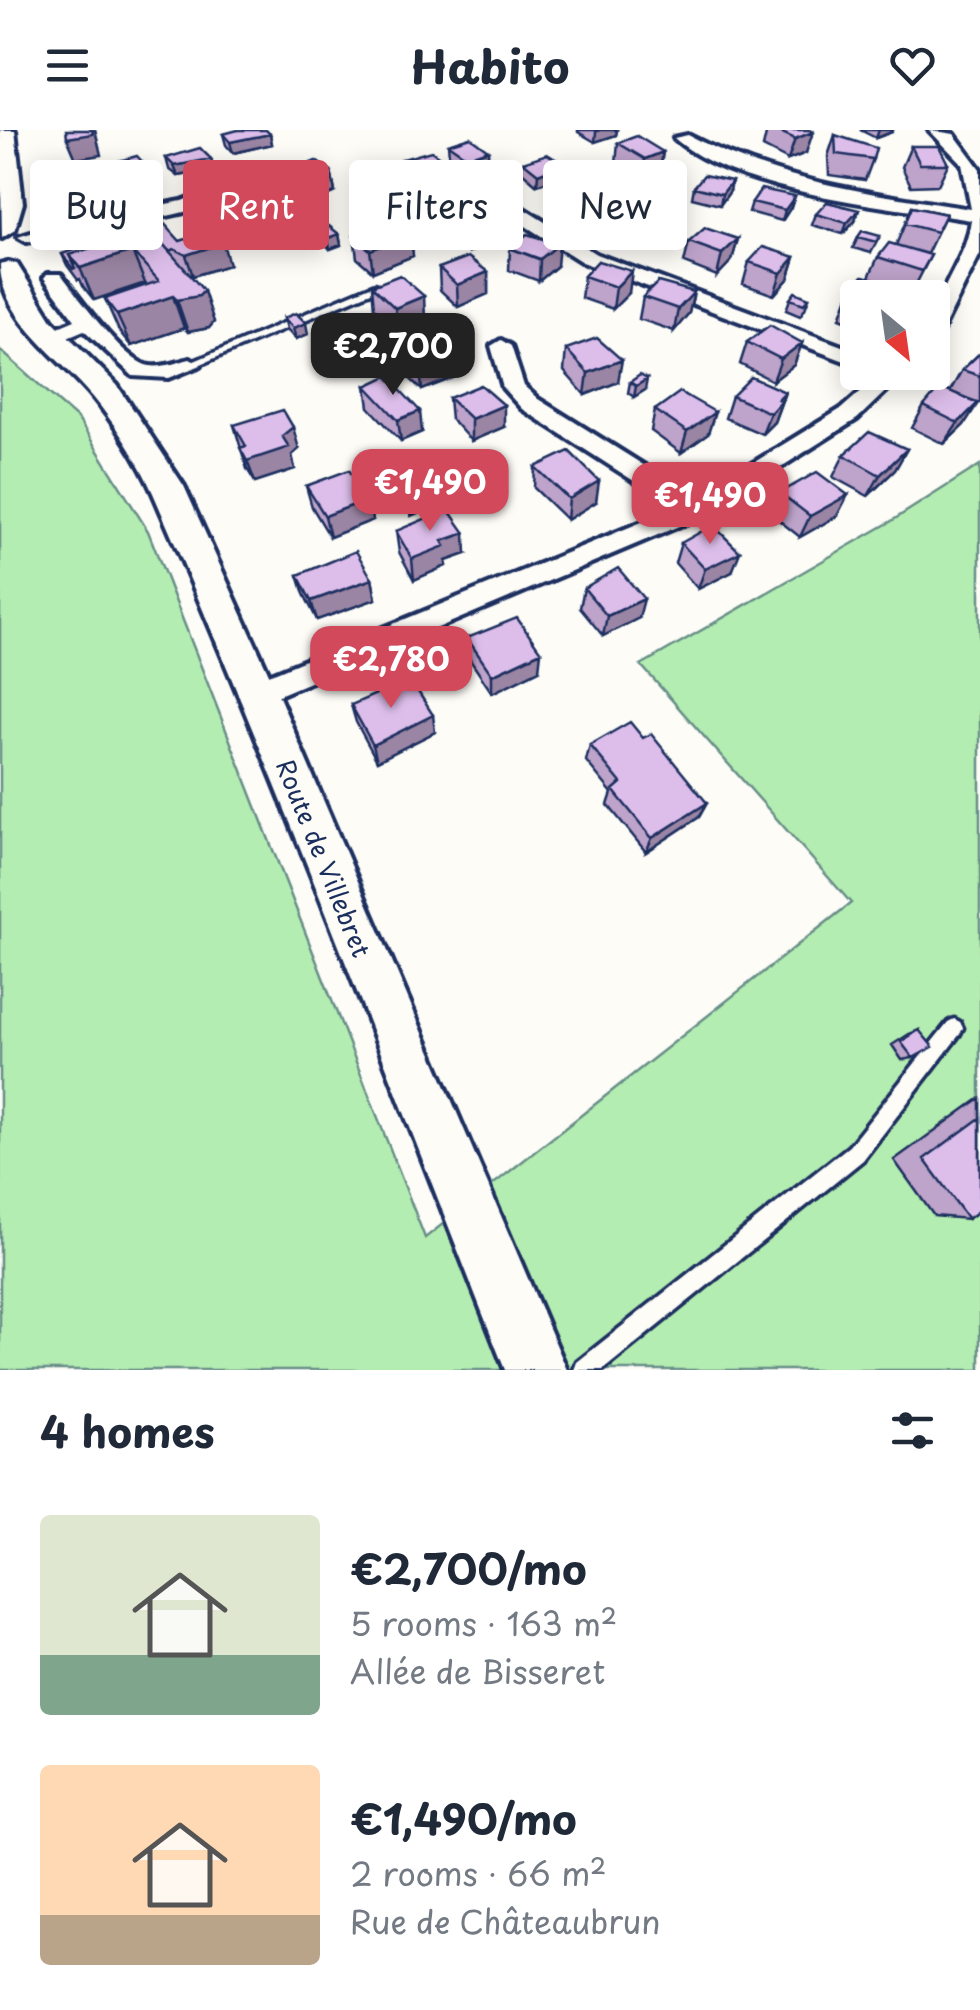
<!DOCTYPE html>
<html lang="en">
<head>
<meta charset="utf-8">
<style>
  body { margin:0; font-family:"Playpen Sans",sans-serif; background:#f6f6f7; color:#1f2937; height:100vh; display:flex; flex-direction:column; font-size:38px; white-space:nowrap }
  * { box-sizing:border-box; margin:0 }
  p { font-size:32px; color:#747a83 }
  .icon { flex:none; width:55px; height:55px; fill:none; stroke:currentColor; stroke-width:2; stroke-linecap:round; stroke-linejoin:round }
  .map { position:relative; height:1240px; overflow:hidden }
  .panel { display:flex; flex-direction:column; background:#fff; flex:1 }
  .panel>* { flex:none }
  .banner { position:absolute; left:30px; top:30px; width:920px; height:90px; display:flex; gap:20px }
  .needle { width:65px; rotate:151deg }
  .tools { position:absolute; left:840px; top:150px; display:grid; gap:20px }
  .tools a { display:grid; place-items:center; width:110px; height:110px; border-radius:10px; background:#fff; box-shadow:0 5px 25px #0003; font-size:50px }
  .price { position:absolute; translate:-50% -85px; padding:0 22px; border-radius:20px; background:#d1495b; color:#fff; font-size:32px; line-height:65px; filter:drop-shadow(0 2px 5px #0008) }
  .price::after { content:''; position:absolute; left:50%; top:60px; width:30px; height:22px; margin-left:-15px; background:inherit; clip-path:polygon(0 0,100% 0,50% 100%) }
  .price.selected { background:#222; color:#fff }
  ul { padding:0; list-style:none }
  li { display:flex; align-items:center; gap:30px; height:250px; padding:0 40px }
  li span { display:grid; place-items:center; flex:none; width:280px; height:200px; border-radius:10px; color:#555 }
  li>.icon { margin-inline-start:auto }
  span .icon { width:120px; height:120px; fill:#fffc; stroke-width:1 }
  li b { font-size:42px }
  h2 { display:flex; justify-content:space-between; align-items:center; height:120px; padding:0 40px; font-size:42px }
  .chip { padding:0 35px; border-radius:10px; background:#fff; box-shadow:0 5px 25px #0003; font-size:35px; line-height:90px }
  .chip.selected { background:#d1495b; color:#fff }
  header { display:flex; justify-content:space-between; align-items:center; height:130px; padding:0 40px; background:#fff; font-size:45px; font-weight:700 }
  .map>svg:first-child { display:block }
  .green { fill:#b4edb1; stroke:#688e88; stroke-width:2.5 }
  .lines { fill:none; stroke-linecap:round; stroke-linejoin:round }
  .lane-casing { stroke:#1b2f5e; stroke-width:7 }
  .street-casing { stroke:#1b2f5e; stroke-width:8 }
  .secondary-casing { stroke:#1b2f5e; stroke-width:8 }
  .lane { fill:#fdfcf7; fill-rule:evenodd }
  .street { fill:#fdfcf7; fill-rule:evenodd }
  .secondary { fill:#fdfcf7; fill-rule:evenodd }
  .wall { fill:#bea3ca; stroke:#1b2f5e; stroke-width:2.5 }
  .shaded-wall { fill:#9b85a4; stroke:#1b2f5e; stroke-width:2.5 }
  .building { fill:#ddbeeb; stroke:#1b2f5e; stroke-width:2.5 }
  .labels { text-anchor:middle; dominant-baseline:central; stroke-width:8; stroke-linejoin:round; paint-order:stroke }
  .street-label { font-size:25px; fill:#1b2f5e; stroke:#fdfcf7 }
</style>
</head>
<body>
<header><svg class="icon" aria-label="menu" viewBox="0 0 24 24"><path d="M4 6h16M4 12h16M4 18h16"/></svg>Habito<svg class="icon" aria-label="heart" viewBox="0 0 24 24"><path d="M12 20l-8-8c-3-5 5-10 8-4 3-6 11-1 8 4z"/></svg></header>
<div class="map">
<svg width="980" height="1240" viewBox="0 0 980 1240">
  <rect width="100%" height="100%" fill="#fdfcf7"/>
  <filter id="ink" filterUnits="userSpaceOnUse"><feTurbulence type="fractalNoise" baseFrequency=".01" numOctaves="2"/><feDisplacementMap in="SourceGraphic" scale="20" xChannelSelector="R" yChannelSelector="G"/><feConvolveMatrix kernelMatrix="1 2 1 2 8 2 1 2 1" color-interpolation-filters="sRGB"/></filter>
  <g filter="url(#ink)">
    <path class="green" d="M0,220L78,289L148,401L425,1108L851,773L641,535L890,392L980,335V1240H0Z"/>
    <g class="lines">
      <defs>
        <path id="lane" d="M375,154L378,155V159L194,237L185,235Z
          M954,889L960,892L963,898L960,904L863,1030L603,1240H574L577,1232L849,1016L948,892Z"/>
        <path id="street" d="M929,0L954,4L980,39V124L942,201L932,207C932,161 966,134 971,90C891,77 735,63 674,8L688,5C777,52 872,64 971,79L962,34Z
          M270,36L284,39C233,86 96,96 27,112L18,107L59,94L182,71Z
          M477,57H489L596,124L858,222V236L582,132L477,65Z
          M47,144H61C77,165 125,233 150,236C163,238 178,232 190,229L201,235L169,248L133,246L84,200L58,211H44V203L75,190L44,148Z
          M501,210L511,216L524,256L538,269L696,368L841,279L883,242H906L857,289L705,385L267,570H247L243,562L247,554L676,378L522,279L503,258L491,216Z"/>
        <path id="secondary" d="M0,0H15L23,73L15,100L2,108Z
          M8,132L17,134L52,190L117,255L184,356L277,562L567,1240H505C389,947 279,652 153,363C139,331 115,294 93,267C62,229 0,188 0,134Z"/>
      </defs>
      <use href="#lane" class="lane-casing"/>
      <use href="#street" class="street-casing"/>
      <use href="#secondary" class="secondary-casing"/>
      <use href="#lane" class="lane"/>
      <use href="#street" class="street"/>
      <use href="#secondary" class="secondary"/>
    </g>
    <path class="wall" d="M578,0H617L616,5L595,12L578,2Z
      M767,0H809L806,23L788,30L763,17Z
      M860,0H893L892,2L876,8Z
      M223,4H270L272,14L233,23L226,15Z
      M835,5L873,29L865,50L829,45L828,26Z
      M618,13L663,22L659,43L642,51L616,34Z
      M448,14L488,20V30L468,38L449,25Z
      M911,16L948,34L938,55L911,56L902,37Z
      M166,28L214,40L178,46L169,39Z
      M403,29L447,43L434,47L453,82L426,90L407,74L405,53L417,49L404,39Z
      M523,32L564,34L563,45L537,55L522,42Z
      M101,36L156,60L121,71L109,58Z
      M331,41L335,62L302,77L286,66L282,45Z
      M37,50L96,70L58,82L47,72Z
      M555,56L597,64L595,75L567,82L554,67Z
      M694,57L730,61L720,75L692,68Z
      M268,63L273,84L236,97L225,86L219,65Z
      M795,66L791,77L782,91L749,82L752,72Z
      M608,74H654L651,95L631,108L606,95Z
      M912,77L946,84L927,124L931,125L912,162L894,157L858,168V195L840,188L848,166L869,147L878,127L896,115Z
      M816,84L855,91L843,104L812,95Z
      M140,85L180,111L229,135L193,146L190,145L214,192L209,198L188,202L184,198L131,216L119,201L105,169L146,155L145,153L94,170L83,156L80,149L78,150L67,135L62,124L100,115L97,108L143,93Z
      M450,96L496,102V114L469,122L451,107Z
      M319,99L339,104L341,115L330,119L321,110Z
      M411,105L413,126L373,142L357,128L354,106Z
      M880,106L871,123L853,118L858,107Z
      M738,109L732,130L717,146L684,133L689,112Z
      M510,118L557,136L539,151L509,140Z
      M795,127L788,149L774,165L743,154L749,132Z
      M598,131L629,163L613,179L581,168L584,146Z
      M439,138L488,142V164L458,177L440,160Z
      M372,156L425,188L398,200L374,178Z
      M694,162L689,183L674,201L639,189L643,167Z
      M809,168L805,179L800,186L786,180L790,169Z
      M284,188L308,204L296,209L287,199Z
      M747,212L802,213L794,235L773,251L740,234Z
      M400,219L452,226L453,248L422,260L402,241Z
      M566,219L618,252L585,265L564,241Z
      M980,223V273L965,268L964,295L944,314L912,298L924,276L950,261L962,240Z
      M630,252L645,260L634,267L628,263Z
      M366,256L422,302L401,311L369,277Z
      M785,262L774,292L762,304L725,288L732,266Z
      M449,268L504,297L471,311L451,289Z
      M655,280L708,304L681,323L651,301Z
      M234,295L299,319L292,325L295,339L255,352L247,339Z
      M907,319L895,340L868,366L833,347L844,325Z
      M535,337L596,372L567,390L534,358Z
      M306,356L369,369L373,390L330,407L312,377Z
      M780,363L837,386L800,407L771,384Z
      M396,401L466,424L446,431V436L414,450L399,422Z
      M681,413L732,442L698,459L675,433Z
      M298,445L372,449L376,469L317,490L304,464Z
      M584,458L639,488L603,506L580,478Z
      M467,508L539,540L492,563L468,527Z
      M351,575L435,602L377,631L356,592Z
      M643,608L707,673L699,687L646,722L608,675L612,663L586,631L590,615Z
      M919,900L913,928L902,930L892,915L909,904Z
      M980,968V1080L968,1089L934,1086L894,1030Z"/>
    <path class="shaded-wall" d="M92,0H95L101,25L76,29L67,8Z
      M600,0H617L616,5L595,12L596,2Z
      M879,0H893L892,2L876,8Z
      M813,2L806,23L788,30L795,9Z
      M270,4L272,14L233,23L230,12Z
      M488,20V30L468,38L467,27Z
      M663,22L659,43L642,51L645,29Z
      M211,29L214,40L178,46L174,36Z
      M447,32V43L421,52L420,41Z
      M564,34L563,45L537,55L538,44Z
      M149,39L156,60L121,71L113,49Z
      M331,41L335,62L302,77L298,56Z
      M87,48L96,70L58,82L48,61Z
      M732,51L730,61L720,75L722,64Z
      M452,60L453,82L426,90L424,68Z
      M268,63L273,84L236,97L230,75Z
      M597,64L595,75L567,82L568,71Z
      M795,66L791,77L782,91L785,80Z
      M654,74L651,95L631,108L634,87Z
      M859,80L855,91L843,104L847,93Z
      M496,102V114L469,122V111Z
      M339,104L341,115L330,119L328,108Z
      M411,105L413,126L373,142L370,120Z
      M738,109L732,130L717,146L722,124Z
      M223,113L229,135L193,146L186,125Z
      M559,114L557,136L539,151L540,129Z
      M132,121L145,153L94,170L80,138Z
      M795,127L788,149L774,165L781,143Z
      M632,141L629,163L613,179L616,157Z
      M488,142V164L458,177L457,155Z
      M204,161L214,192L209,198L188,202L177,170Z
      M694,162L689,183L674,201L678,179Z
      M173,166L184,198L131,216L117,185Z
      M424,166L425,188L398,200L395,178Z
      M306,193L308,204L296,209L293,198Z
      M802,213L794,235L773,251L781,229Z
      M452,226L453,248L422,260L420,238Z
      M622,230L618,252L585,265L588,243Z
      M647,249L645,260L634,267L636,256Z
      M785,262L774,292L762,304L770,283L778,269Z
      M978,273L964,295L944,314L958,293Z
      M504,275V297L471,311V289Z
      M420,281L422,302L401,311L398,290Z
      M715,282L708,304L681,323L687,302Z
      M293,297L299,319L292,325L295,339L255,352L247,331Z
      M907,319L895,340L868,366L880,345Z
      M599,351L596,372L567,390L569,369Z
      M848,365L837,386L800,407L810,386Z
      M430,367L431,378L411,386L410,375Z
      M369,369L373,390L330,407L325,386Z
      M465,403L466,424L446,431V436L414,450L412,429L442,411Z
      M740,422L732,442L698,459L705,439Z
      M372,449L376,469L317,490L311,471Z
      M644,469L639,488L603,506L607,486Z
      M541,522L539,540L492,563V545Z
      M433,585L435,602L377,631L373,615Z
      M707,673L699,687L646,722L652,708Z"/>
    <path class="building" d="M66,0H92L93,4L67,8Z
      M238,0H266L270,4L230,12L223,4Z
      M776,0H809L813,2L795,9Z
      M835,5L876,18L873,29L836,24Z
      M637,6L663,22L645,29L618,13Z
      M470,7L488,20L467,27L448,14Z
      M911,16H939L948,34H920Z
      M200,18L211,29L174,36L166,28Z
      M431,21L447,32L420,41L403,29Z
      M547,24L564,34L538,44L523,32Z
      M137,26L149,39L113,49L101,36Z
      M316,31L331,41L298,56L282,45Z
      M74,38L87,48L48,61L37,50Z
      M431,44L452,60L424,68L405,53Z
      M704,45L732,51L722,64L694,57Z
      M581,50L597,64L568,71L555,56Z
      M255,52L268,63L230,75L219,65L231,59Z
      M761,59L795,66L785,80L752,72Z
      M626,62L654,74L634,87L608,74Z
      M827,72L859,80L847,93L816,84Z
      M912,77L946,84L937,102L905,94Z
      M153,81L180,111L202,104L207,109L216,106L223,113L186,125L174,119L169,121L150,99L146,100L141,94L146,92L140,85Z
      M476,88L496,102L469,111L450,96Z
      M395,92L411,105L370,120L354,106Z
      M142,94L144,101L102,114L97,108Z
      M329,96L339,104L328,108L319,99Z
      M705,98L738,109L722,124L689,112Z
      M150,99L204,161L199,166L177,170L173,166L117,185L105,169L159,151L132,121L80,138L69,125Z
      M862,101L880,106L876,112L858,107Z
      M527,104L559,114L540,129L510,118Z
      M889,113L931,125L922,141L878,127Z
      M87,115L88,119L69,125L75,138L73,139L62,124Z
      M763,117L795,127L781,143L749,132Z
      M468,127L488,142L457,155L439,138Z
      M598,131L632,141L616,157L584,146Z
      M400,145L424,166L395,178L372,156Z
      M863,146L895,155L885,168H858V170L848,166Z
      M658,152L694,162L678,179L643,167Z
      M795,162L809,168L804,174L790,169Z
      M296,183L306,193L293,198L284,188Z
      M770,195L802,213L781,229L747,212Z
      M430,206L452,226L420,238L400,219Z
      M597,208L622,230L588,243L566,219Z
      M980,223V246L962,240Z
      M640,245L647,249L636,256L630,252Z
      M387,246L420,281L398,290L366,256Z
      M751,247L785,262L778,269L782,270L770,283L732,266Z
      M481,255L504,275L471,289L449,268Z
      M940,257L978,273L958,293L924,276Z
      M680,262L715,282L687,302L655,280Z
      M283,280L293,297L282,306L289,317L247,331L240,318L246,316L234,295Z
      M869,302L907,319L880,345L844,325Z
      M569,321L599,351L569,369L535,337Z
      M349,340L369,369L325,386L306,356Z
      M817,342L848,365L810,386L780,363Z
      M424,358L430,367L410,375L405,365Z
      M448,379L465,403L442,411L445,416L412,429L396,401Z
      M713,395L740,422L705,439L681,413Z
      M356,421L372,449L311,471L298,445Z
      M618,438L644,469L607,486L584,458Z
      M517,488L541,522L492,545L467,508Z
      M410,549L433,585L373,615L351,575Z
      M630,592L643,608L651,604L707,673L652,708L613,660L621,653L590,615Z
      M919,900L933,917L913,928L901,912Z
      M980,988V1080L968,1089L924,1029Z"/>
  </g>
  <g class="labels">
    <g class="street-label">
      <text transform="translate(324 728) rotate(68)">Route de Villebret</text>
    </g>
  </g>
</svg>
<div class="tools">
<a><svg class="needle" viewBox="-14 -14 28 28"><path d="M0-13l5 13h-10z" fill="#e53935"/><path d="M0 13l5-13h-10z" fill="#747a83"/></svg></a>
</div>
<b class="price selected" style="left:393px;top:268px">€2,700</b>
<b class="price" style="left:430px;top:404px">€1,490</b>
<b class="price" style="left:710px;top:417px">€1,490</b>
<b class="price" style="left:391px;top:581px">€2,780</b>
<div class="banner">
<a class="chip">Buy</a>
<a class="chip selected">Rent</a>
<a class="chip">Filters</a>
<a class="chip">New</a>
</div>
</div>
<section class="panel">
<h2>4 homes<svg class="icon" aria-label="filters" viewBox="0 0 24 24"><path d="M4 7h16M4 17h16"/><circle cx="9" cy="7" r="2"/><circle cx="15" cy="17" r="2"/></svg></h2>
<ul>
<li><span style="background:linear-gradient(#dfe7d0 70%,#7fa58c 0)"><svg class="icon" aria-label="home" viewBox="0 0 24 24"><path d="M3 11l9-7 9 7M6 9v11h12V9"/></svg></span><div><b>€2,700/mo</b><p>5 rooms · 163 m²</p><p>Allée de Bisseret</p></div></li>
<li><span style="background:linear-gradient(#ffd9b3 75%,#b9a48a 0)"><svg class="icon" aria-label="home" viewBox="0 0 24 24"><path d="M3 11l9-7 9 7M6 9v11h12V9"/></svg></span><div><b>€1,490/mo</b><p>2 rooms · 66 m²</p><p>Rue de Châteaubrun</p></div></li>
</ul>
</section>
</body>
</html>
